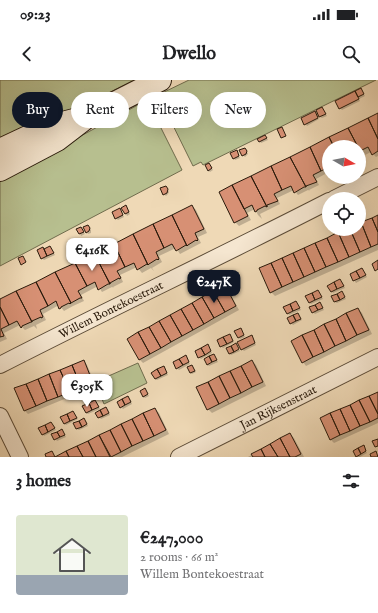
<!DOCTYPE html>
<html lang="en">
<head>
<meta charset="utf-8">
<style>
  body { margin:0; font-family:"IM FELL English",serif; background:#f2f2f2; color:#202124; height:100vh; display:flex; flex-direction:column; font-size:15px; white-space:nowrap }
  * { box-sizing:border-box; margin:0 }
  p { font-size:13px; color:#757577 }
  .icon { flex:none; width:22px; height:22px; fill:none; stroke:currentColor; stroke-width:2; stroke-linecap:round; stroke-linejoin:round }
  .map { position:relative; height:377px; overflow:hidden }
  .details { display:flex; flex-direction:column; background:#fff; flex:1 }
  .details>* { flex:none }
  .banner { position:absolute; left:12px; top:12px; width:354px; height:36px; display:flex; gap:8px }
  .needle { width:26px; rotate:99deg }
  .controls { position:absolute; left:322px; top:60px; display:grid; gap:8px }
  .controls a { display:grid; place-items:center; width:44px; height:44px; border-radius:50%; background:#fff; box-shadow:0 4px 16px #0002; font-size:20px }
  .price { position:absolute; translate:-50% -34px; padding:0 9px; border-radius:8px; background:#fff; color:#222; font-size:13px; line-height:26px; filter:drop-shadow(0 1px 2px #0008) }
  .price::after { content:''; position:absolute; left:50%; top:24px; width:12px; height:9px; margin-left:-6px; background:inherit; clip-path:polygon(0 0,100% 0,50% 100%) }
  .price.active { background:#111827; color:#fff }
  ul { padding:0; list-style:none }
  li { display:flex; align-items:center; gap:12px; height:100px; padding:0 16px }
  li span { display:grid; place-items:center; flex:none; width:112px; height:80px; border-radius:4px; color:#555 }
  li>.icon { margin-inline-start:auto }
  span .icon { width:48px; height:48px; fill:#fffc; stroke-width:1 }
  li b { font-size:17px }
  h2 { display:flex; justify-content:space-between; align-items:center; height:48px; padding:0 16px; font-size:17px }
  .tag { padding:0 14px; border-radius:18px; background:#fff; box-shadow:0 4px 16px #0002; font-size:14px; line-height:36px }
  .tag.active { background:#111827; color:#fff }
  .status { display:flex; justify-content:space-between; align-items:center; height:28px; padding:0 20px; background:#fff; direction:ltr }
  .status svg { height:11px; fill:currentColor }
  header { display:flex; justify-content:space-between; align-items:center; height:52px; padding:0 16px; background:#fff; font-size:18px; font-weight:800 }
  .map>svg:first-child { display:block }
  .green { fill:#b7bf8f; stroke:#706c4d }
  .shadow { fill:#0003 }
  .building { fill:#d79074; stroke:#291a0b }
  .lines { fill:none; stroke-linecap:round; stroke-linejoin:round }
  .street-casing { stroke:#5a4a36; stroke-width:18 }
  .secondary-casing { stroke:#291a0b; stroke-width:24 }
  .street { stroke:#f5e6d0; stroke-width:16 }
  .secondary { stroke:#f5e6d0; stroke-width:22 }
  .labels { text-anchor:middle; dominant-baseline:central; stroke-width:4; stroke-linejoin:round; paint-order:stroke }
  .street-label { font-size:12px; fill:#291a0b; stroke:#f5e6d0 }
</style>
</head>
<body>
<div class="status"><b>09:23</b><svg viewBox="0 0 49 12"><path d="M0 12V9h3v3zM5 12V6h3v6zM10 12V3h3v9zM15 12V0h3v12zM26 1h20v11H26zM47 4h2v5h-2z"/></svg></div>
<header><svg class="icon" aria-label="back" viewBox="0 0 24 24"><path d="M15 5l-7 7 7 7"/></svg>Dwello<svg class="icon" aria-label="search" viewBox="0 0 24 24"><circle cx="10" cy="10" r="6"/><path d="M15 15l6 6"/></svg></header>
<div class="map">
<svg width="378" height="377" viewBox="0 0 378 377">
  <rect width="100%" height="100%" fill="#efd9b6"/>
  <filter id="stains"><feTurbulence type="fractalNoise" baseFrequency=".005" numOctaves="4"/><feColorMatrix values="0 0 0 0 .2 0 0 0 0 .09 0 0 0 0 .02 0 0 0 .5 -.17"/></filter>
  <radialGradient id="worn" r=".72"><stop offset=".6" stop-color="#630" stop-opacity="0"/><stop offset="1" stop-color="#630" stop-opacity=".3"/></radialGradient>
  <path class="green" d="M0,0H134L55,40L0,61Z
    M189,0H376L203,85L201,82L193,86L158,15Z
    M147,20L182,90L0,186V100Z
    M138,283L147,303L104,324L95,302Z"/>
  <path class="shadow" d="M362,11L365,16L359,19L360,21L342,30L340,28Z
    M322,28L327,36L322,38L320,37H318L319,39L307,46L302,38Z
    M378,34V76L376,77L371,72L359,78V67H329V92L316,99L319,105L309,110L310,111L308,110L298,115L294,110L277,118L280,124L260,134L262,139L258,135L255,129L247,133L251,140L239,146L235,142L220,112Z
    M265,56L268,60L261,63L260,61Z
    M246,70L248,74L245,77L243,75Z
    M236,71L240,78L235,80L234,78Z
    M209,84L213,90L210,92L208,90Z
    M166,107L169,112L168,114L166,116L164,114Z
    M192,126L196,130L207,153L198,157L201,163L180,174L176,168L159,176L162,182L152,188L154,191L151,188L142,193L137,187L120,195L123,202L113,207L114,208L112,207L102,212L98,206L81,215L84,221L73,226L64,231L59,225L43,234L46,240L36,245L37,249L34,246L25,250L20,245L4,253L7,259L0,262V221Z
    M123,128H127L130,134L127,136Z
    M120,129L124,137L118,140L116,138Z
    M378,136V170L275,216L271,212L348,149H359V144Z
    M88,146L91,150V153L88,154L87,152Z
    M81,148L85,154L81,156L78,150Z
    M50,167L55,175L44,180L42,178L43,168L44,170Z
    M362,189L367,197L356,203L351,195Z
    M342,202L345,208L333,213L329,206Z
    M224,206L228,210L239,230L143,283L139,279Z
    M318,211L323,219L311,224L310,223Z
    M342,212L346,219L337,223L335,222Z
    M296,222L301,230L289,235L288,233Z
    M320,223L324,230L315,234L313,232Z
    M358,229L362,233L372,254L306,286L303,282Z
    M298,234L302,240L293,245L291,243Z
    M242,251L245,257L240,259L236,252Z
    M230,255L234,262L223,268L221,266Z
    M252,256L256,265L244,271L242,269Z
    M236,264L240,271L231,275L229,273Z
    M209,267L212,273L201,279L199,277Z
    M214,275L218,282L209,286L207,284Z
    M186,276L190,284L179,290L177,288Z
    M84,281L87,285L96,306L28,334L24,330Z
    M252,281L256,285L266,306L212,333L208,329Z
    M192,286L196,292L192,294L190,293Z
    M164,287L168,295L157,300L155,299Z
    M145,309L149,316L145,318L143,316Z
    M378,313V343L334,363L330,359Z
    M130,319L132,324L123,329L121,327Z
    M97,323L100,329L88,334L86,333Z
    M155,329L159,333L169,354L122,377H57Z
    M108,330L110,335L101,339L97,333Z
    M73,332L78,339L66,345L64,343Z
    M86,341L88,346L79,350L77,349Z
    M51,343L56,350L44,356L43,354Z
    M62,350L66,357L57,361L53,355Z
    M290,354L294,358L304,377H248Z
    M363,367L367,373L360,377H358L357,376Z"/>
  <path class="building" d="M361,8L364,14L358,17L355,11Z
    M355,11L359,19L339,29L335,21Z
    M322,27L326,34L319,37L316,30Z
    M315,31L318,38L304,45L301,38Z
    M378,33V59L368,38Z
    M368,38L378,59V71L372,75L368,67L360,71L359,67H358L348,48Z
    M282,47L286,56L281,58L277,49Z
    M348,48L358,67H334L329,57Z
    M265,55L267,58L259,62L257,59Z
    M329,57L334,67H329V87L321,91L310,67Z
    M310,67L321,91L313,95L317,102L306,106V107L290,77Z
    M245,68L247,71L246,74L242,76L239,70Z
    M237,70L239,76L233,79L230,73Z
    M290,77L306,107H304L294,113L291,106L282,110L271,86Z
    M209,83L212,88L208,91L205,85Z
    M271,86L282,110L274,114L278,121L267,125V127L251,96Z
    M251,96L267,127L265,126L257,130V131L255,132L252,125L244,129L232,105Z
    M232,105L248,136L234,143L219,112Z
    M166,106L168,109L167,113L163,115L160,108Z
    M126,125L129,132L125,134L121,128Z
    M192,125L204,149L195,153L198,160L197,161L196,160L188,165L187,166L172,135Z
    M120,128L123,135L115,139L112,132Z
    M172,135L187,166L186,165L176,171L172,164L164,168L153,144Z
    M378,135V152L372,138Z
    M372,138L378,152V164L371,167L361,142Z
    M361,142L371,167L360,172L350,149H359V143Z
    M153,144L164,168L156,172L159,179L158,180L157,179L149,184L148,185L133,154Z
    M88,145L90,148L89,151L86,153L83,147Z
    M81,147L84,152L79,154L76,149Z
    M346,149H350L360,172L349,177L338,152Z
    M338,152L349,177L338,182L327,158Z
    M133,154L148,185L147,184L137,190L134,183L125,187L114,164Z
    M327,158L338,182L326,187L315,163Z
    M315,163L326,187L315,192L304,168Z
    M114,164L125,187L117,191L121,198L119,199V198L110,203V204L94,173Z
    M50,166L54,173L47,176L44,169Z
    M43,167L47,176L41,179L37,170Z
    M304,168L315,192L304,197L293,173Z
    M94,173L110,204H108L98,210L95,202L87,206L75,183Z
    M293,173L304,197L293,202L282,178Z
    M23,176L26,182L21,185L18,178Z
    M282,178L293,202L282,207L271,183Z
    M378,180V189L375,191L372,184Z
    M75,183L87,206L78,211L82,218H80L71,223L55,192Z
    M271,183L282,207L270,213L259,188Z
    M362,188L366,195L360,198L356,191Z
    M356,191L360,198L353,201L350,194Z
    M55,192L71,223L70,224L69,223L61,227V228L59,229L56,221L48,226L36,202Z
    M340,199L344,206L337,209L334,202Z
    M36,202L48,226L40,230L43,237L41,238V237L32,241V242L16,211Z
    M334,202L337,209L331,212L327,206Z
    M225,205L236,226L225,232L213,211Z
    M318,210L322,217L315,220L312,213Z
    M16,211L32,242H31L22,246V247L21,248L17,241L9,245L0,227V219Z
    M213,211L225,232L214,238L202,217Z
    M342,211L345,217L340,220L337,214Z
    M312,213L315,220L309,223L305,216Z
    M337,214L340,220L334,222L331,216Z
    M202,217L214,238L204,244L192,223Z
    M296,221L300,228L293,231L290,224Z
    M320,222L323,228L318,230L315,225Z
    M192,223L204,244L193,250L181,229Z
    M290,224L293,231L287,234L283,227Z
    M315,225L318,230L312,233L309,227Z
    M0,227L9,245L1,249L4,256L0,257Z
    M358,228L369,250L357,255L346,233Z
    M181,229L193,250L182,256L170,235Z
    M298,233L301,239L296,241L293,235Z
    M346,233L357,255L346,261L336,239Z
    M170,235L182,256L171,262L159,241Z
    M293,235L296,241L290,244L287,238Z
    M336,239L346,261L335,266L324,244Z
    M159,241L171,262L161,268L149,247Z
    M324,244L335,266L324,272L314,250Z
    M149,247L161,268L150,274L138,252Z
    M241,248L244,255L238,258L234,251Z
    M314,250L324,272L313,277L302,255Z
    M138,252L150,274L139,280L127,259Z
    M230,254L233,261L227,264L223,257Z
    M252,255L255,263L241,270L237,262Z
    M302,255L313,277L302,283L291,261Z
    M223,257L227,264L220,267L217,260Z
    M236,263L239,269L234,272L231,266Z
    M208,264L211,271L205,275L201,268Z
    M231,266L234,272L229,274L226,268Z
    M201,268L205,275L198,278L195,271Z
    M214,274L217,280L212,282L209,276Z
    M186,275L189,282L183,285L179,279Z
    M209,276L212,282L207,285L204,279Z
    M179,279L183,285L176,289L173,282Z
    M84,280L93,303L81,307L72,285Z
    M252,280L263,302L252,307L241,286Z
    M72,285L81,307L70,312L60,290Z
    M192,285L195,291L190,293L187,287Z
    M164,286L167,293L161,296L157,289Z
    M241,286L252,307L241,313L230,291Z
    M157,289L161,296L155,299L151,293Z
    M60,290L70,312L58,317L49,294Z
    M230,291L241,313L230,318L219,296Z
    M49,294L58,317L47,321L38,299Z
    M219,296L230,318L219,324L208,302Z
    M38,299L47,321L36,326L26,304Z
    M208,302L219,324L207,330L196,307Z
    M26,304L36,326L24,331L14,308Z
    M145,308L148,314L143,317L140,311Z
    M378,312V334L369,316Z
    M128,316L131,322L125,325L122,319Z
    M369,316L378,334V338L370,342L359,320Z
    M122,319L125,325L120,328L117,322Z
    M95,320L99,327L92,330L89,323Z
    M359,320L370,342L360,346L350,325Z
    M89,323L92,330L86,333L82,326Z
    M350,325L360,346L350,351L340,329Z
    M106,327L109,333L103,336L100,330Z
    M155,328L166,350L154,356L143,333Z
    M340,329L350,351L340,355L330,333Z
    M100,330L103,336L98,338L95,333Z
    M73,331L77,338L70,341L67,334Z
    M143,333L154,356L143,361L132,339Z
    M330,333L340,355L330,360L320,338Z
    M67,334L70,341L64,344L60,337Z
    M84,338L87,344L82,347L79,341Z
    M132,339L143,361L132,366L121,344Z
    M79,341L82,347L76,349L73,343Z
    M51,342L55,348L48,352L45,345Z
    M121,344L132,366L121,372L110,350Z
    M45,345L48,352L42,355L38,348Z
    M62,349L65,355L60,357L57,352Z
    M110,350L121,372L111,377L99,355Z
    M57,352L60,357L54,360L51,354Z
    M290,353L301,374L295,377H290L280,358Z
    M99,355L110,377H96L88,361Z
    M280,358L290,377H278L270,364Z
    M378,359V366L375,367L372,361Z
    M88,361L96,377H83L77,366Z
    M270,364L278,377H265L261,369Z
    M364,365L366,371L361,374L358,368Z
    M77,366L83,377H69L66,371Z
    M358,368L361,374L356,377L353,371Z
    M261,369L265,377H253L251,374Z
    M52,371L55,377H46L45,374Z
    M66,371L69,377H55Z
    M376,371L378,377H371L370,374Z"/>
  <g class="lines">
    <defs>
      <g id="street">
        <path d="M334,119L378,97"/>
        <path id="s1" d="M0,285C109,229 220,177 329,121"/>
        <path d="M0,336L20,377"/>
        <path id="s2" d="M179,377L378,277"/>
      </g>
      <path id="secondary" d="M0,70L51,46L74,40
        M0,90L57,60L87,37L160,0"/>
    </defs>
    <use href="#street" class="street-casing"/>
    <use href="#secondary" class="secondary-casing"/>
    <use href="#street" class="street"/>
    <use href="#secondary" class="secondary"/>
  </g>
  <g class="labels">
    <g class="street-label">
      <text stroke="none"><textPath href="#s1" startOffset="124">Willem Bontekoestraat</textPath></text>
      <text stroke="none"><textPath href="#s2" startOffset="111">Jan Rijksenstraat</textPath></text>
    </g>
  </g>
  <rect width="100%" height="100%" filter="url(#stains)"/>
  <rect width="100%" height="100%" fill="url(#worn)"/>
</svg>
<div class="controls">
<a><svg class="needle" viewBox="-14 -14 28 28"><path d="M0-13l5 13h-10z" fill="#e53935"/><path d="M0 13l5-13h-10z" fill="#757577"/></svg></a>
<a><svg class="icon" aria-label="locate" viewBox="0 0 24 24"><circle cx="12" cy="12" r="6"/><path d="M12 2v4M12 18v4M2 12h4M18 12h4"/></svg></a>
</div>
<b class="price" style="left:92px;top:192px">€416K</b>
<b class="price active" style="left:214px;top:224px">€247K</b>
<b class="price" style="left:87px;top:328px">€305K</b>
<div class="banner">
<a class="tag active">Buy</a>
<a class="tag">Rent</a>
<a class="tag">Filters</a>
<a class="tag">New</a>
</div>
</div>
<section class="details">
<h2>3 homes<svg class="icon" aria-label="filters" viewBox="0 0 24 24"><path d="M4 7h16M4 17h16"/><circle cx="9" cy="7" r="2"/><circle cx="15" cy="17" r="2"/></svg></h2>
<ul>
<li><span style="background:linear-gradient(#dfe7d0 75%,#9aa5b1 0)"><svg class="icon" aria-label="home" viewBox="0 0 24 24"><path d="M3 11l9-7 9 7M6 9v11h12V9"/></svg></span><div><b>€247,000</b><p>2 rooms · 66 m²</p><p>Willem Bontekoestraat</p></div></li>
</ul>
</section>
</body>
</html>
